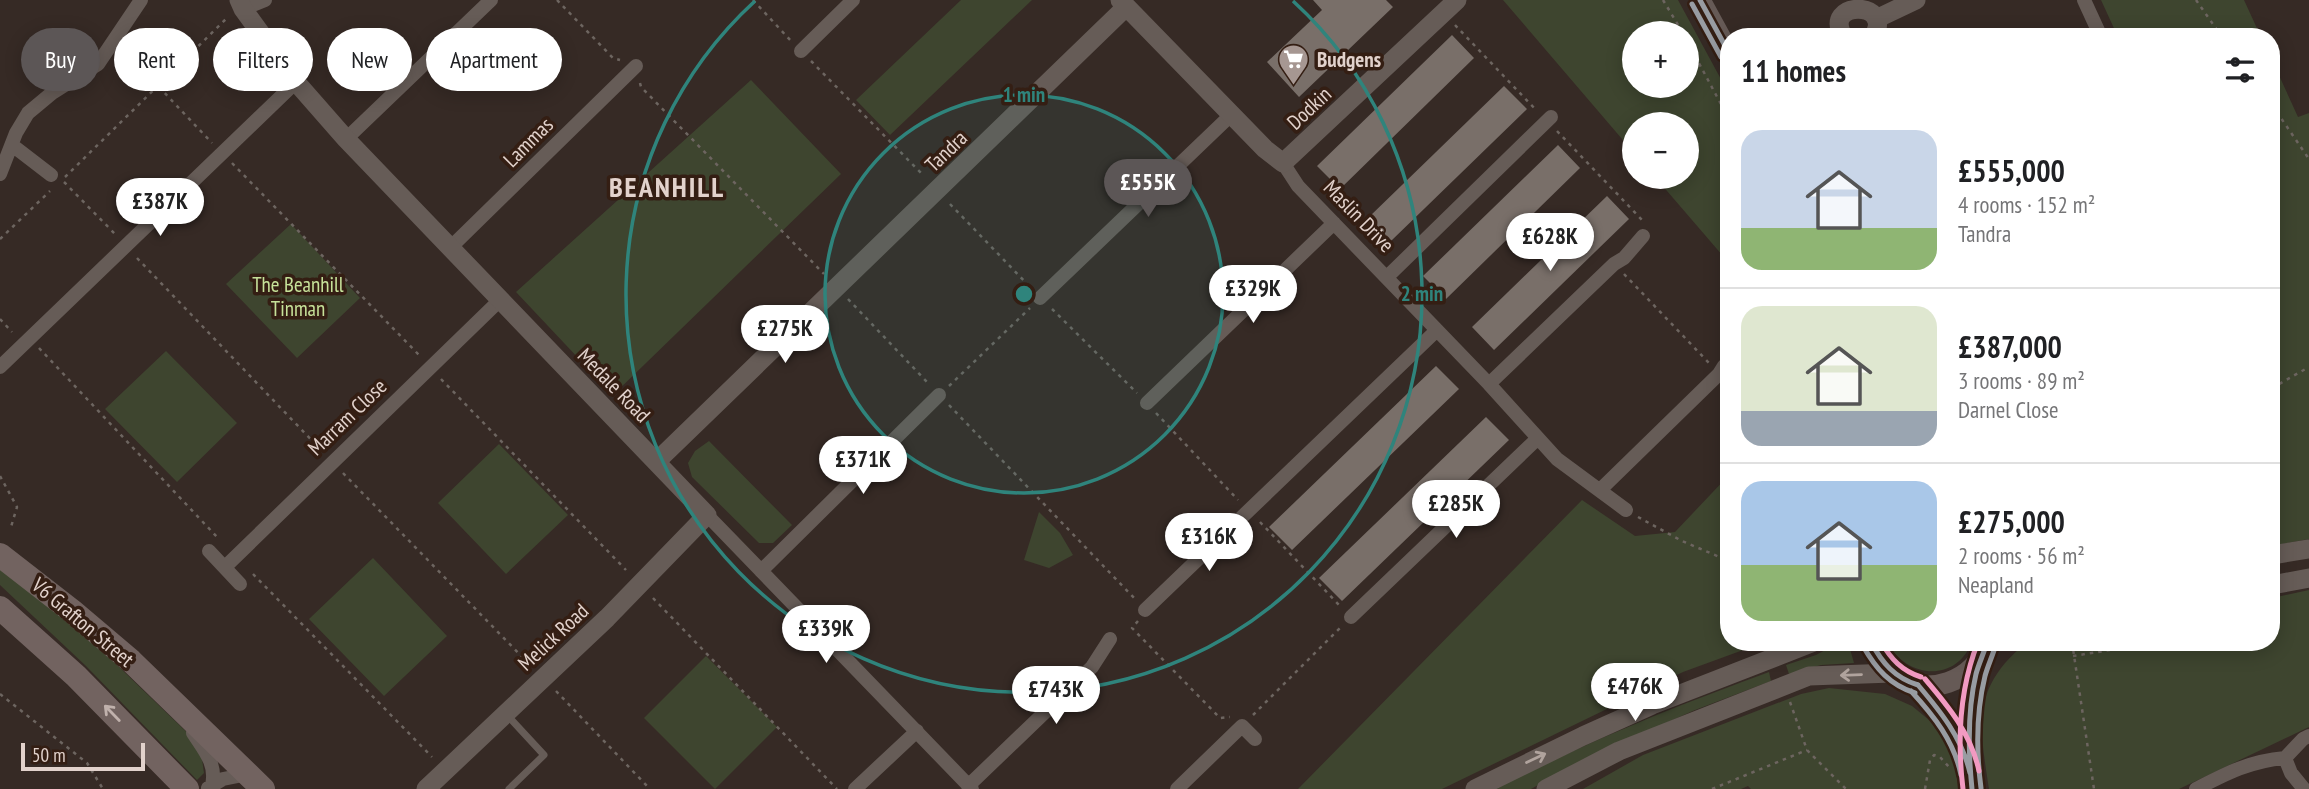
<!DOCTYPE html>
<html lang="en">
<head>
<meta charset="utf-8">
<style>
  body { margin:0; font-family:"PT Sans Narrow",sans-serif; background:#f6f6f6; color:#202124; height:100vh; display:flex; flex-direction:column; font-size:26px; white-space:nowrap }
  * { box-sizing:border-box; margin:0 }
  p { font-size:23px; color:#757577 }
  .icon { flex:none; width:38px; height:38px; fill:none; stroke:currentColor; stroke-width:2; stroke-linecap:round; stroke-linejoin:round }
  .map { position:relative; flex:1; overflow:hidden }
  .side { position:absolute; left:1720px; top:28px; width:560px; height:623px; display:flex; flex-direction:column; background:#fff; border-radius:28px; box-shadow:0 4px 18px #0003 }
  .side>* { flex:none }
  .hud { position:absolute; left:21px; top:28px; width:665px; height:63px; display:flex; gap:14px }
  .fabs { position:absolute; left:1622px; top:21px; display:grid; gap:14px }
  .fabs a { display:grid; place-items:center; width:77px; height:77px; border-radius:50%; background:#fff; box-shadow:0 4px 18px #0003; font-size:35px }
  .scale { position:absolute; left:21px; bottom:18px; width:124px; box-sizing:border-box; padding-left:7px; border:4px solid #e2d2cc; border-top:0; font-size:19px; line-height:24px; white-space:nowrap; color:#e2d2cc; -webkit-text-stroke:5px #341e13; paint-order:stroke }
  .price { position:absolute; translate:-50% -60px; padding:0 16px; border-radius:24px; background:#fff; color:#222; font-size:23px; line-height:46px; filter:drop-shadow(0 2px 4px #0008) }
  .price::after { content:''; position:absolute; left:50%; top:42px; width:21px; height:16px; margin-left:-10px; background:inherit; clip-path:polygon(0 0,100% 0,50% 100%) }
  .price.on { background:#5c5656; color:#fff }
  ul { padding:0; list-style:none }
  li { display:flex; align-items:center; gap:21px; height:175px; padding:0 21px }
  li+li { border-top:2px solid #e0e0e0 }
  li span { display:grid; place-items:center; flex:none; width:196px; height:140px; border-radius:21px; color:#555 }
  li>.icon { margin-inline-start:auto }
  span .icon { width:84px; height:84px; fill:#fffc; stroke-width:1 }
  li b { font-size:30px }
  h2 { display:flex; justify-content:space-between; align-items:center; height:84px; padding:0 21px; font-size:30px }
  .chip { padding:0 24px; border-radius:32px; background:#fff; box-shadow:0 4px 18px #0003; font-size:24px; line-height:63px }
  .chip.on { background:#5c5656; color:#fff }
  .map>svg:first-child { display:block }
  .green { fill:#3e452f; fill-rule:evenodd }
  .building { fill:#796f69 }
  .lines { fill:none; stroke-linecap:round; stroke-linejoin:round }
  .path { stroke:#6d6560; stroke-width:2.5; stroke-dasharray:3.5 5; stroke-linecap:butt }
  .service { stroke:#665c57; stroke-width:7 }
  .minor { stroke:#665c57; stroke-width:14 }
  .tertiary { stroke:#665c57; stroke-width:19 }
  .secondary { stroke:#665a56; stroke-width:21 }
  .trunk { stroke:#726360; stroke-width:24 }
  .bus-1-casing { stroke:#341e13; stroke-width:10 }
  .bus-2-casing { stroke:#341e13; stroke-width:10 }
  .bus-3-casing { stroke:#341e13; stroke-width:10 }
  .bus-1 { stroke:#989ca2; stroke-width:5 }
  .bus-2 { stroke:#989ca2; stroke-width:5 }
  .bus-3 { stroke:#f29ac2; stroke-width:5 }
  .oneway { stroke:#b0a39d }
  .oneway2 { stroke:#c0b1ac }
  .ring { fill:none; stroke:#2f847c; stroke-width:3.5 }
  .labels { text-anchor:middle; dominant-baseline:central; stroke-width:7; stroke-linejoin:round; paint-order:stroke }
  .poi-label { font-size:21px; font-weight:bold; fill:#e2d2cc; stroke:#341e13; text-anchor:start }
  .street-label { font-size:21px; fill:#e2d2cc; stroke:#341e13 }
  .park-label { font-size:21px; fill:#c6e199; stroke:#341e13 }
  .district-label { font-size:28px; font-weight:bold; letter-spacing:2px; fill:#e2d2cc; stroke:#341e13 }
  .centre { fill:#2f847c; stroke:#341e13; stroke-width:3.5 }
  .ring-label { font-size:21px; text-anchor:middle; font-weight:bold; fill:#2f847c; stroke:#341e13; stroke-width:7; stroke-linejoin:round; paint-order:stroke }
</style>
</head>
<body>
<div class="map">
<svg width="2309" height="789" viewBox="0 0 2309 789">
  <rect width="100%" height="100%" fill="#362a25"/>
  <path class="green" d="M961,0H1032L890,135L856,100Z
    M1503,0H1678L1729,94V263L1655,177H1687V124H1634V153ZM1687,33V86H1634V33Z
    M2101,0H2244L2261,37H2118Z
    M2272,60L2298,117L2309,113V539L2272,546V394L2279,391L2272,375Z
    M751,80L841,174L613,395L516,292Z
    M291,224L360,298L297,358L226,284Z
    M166,351L237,423L177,482L105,409Z
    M709,441L792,525L773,543H759L692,477L688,463L695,451Z
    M499,444L568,515L506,574L438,503Z
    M1729,475V642H1765L1683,672L1442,789H1298L1582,500L1635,536L1675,532Z
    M1039,512L1060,533L1073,555L1049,568L1024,560Z
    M373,558L447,636L384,696L309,619Z
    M0,563L89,638L200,745L204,773L197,780L86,666L0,585Z
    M2309,590V727L2179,789H1989C1979,724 1971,688 2027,642H2272V598Z
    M1840,642H1848L1854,663L1821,665L1789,674L1786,665L1816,655Z
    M1887,642H1972C1955,684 1906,678 1887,642Z
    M706,656L777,727L715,789L644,718Z
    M1769,672L1771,681L1695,710L1587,758L1531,789H1496C1583,743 1676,706 1769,672Z
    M1829,688L1885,694L1912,706L1934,724L1951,747L1959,789H1751L1748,786L1741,789H1583L1643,755L1801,694Z"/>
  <path class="building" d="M1313,0H1386L1393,7L1299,97L1267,62L1322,10Z
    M1452,35L1474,58L1340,189L1317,166Z
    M1504,86L1527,109L1391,241L1368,218Z
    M1558,145L1580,168L1446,299L1423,276Z
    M1607,196L1629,219L1494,350L1472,327Z
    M1436,366L1459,389L1292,550L1269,527Z
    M1486,417L1509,440L1342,601L1319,578Z"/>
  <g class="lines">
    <path class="path" d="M557,0L613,58L620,60
      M753,0L791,41
      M1663,0L1683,33
      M2196,0L2222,37
      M1455,25L1537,111
      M1687,41L1729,119
      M811,61L924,176
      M640,83L641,87L824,274
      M159,87L212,143
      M2272,105L2309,159
      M1557,131L1644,222
      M232,163L420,356
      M65,177L228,17
      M64,182L116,235
      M950,204L1030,287
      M0,239L50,191
      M137,258L321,450
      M1624,274L1709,363
      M848,299L928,383
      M1052,309L1137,393
      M0,319L12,332
      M39,348L217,537
      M441,379L626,570
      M949,386L1030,308
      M2272,388L2309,367
      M949,405L1136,600
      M1156,413L1238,500
      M343,473L531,666
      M0,476L17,507L11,527
      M1638,517L1682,541L1729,561
      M1260,522L1340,606
      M253,574L432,757
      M653,598L837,789
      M1138,621L1132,628L1220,718L1230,717
      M2072,642L2094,789
      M2073,656L2123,648L2137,642
      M556,691L650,789
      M0,694L87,763L103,789
      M1790,702L1807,750L1846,789
      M1253,715L1340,628
      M1712,789L1807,750
      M1925,789L1930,760L1934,755L1940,757L1949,767"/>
    <path class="service" d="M506,714L544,755L509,789"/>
    <path class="minor" d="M2084,0L2101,37
      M243,9L265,0
      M801,51L853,0
      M346,139L491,0
      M12,145L51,175
      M1283,163L1298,186L1489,384L1557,459L1626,510
      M0,174L16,133L28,113L52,93L98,64L141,0
      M450,248L636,66
      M1387,277L1551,117
      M1040,298L1231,115
      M0,367L296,82
      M1489,384L1614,264L1624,258L1643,236
      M1147,403L1334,223
      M1600,490L1719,374L1724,366
      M707,515L972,789
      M209,551L240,584
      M225,567L501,299
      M761,571L939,395
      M1145,610L1437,330
      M1351,617L1538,438
      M193,733C204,750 217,764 212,785
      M2285,758L2291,773L2304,789
      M968,786L1092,667L1110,639
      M208,788L223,779L248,774
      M855,789L917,731
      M1177,789L1242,726L1255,739
      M2196,789C2227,773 2250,761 2285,758L2303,739L2309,736"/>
    <path class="tertiary" d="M239,0L243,9L296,82L346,139L707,515L607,618L426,789
      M1120,0L1265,149L1283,163L1457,0
      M1876,19L1916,0
      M1844,37C1820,0 1896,0 1873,37
      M656,462L1126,7
      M2272,555L2309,549
      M2272,585L2309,578
      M1475,789L1583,736L1652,705L1814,642
      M1546,789L1619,751L1809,676L1892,673"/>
    <path class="secondary" d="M1700,0L1729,53
      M1871,642C1877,654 1883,665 1893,674C1924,700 1978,681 1987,642
      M1918,685L1939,709L1967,753
      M1972,789L1967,753L1968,720L1981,659"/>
    <path class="trunk" d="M0,555L72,611L131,661L263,789
      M0,608L76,676L187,789"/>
    <defs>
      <path id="bus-1" d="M1700,0L1729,53
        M1871,642C1882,663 1895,678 1918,685
        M1918,685C1941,712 1962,738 1970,773
        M1972,789C1968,750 1967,712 1976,674C1979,663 1984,653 1987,642"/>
      <path id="bus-2" d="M1692,4L1721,57
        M1863,646C1876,669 1890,685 1915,693
        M1911,691C1934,716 1954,741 1961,775
        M1981,788C1976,750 1976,713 1985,676C1988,665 1993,655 1996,644"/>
      <path id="bus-3" d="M1881,642C1891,659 1902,671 1921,677
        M1925,679C1949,707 1971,734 1979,771
        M1963,789C1957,739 1959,690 1978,642"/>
    </defs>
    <use href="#bus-1" class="bus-1-casing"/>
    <use href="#bus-2" class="bus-2-casing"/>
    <use href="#bus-3" class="bus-3-casing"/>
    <use href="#bus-1" class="bus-1"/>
    <use href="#bus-2" class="bus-2"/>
    <use href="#bus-3" class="bus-3"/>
  </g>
  <defs><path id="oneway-shaft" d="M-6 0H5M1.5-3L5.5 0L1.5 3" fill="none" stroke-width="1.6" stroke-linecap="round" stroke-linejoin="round" transform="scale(1.75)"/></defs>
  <g class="oneway">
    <use href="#oneway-shaft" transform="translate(1851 675) rotate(178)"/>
    <use href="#oneway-shaft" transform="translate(1536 758) rotate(-25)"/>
  </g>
  <use class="oneway2" href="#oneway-shaft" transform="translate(112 713) rotate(-134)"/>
  <circle cx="1024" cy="294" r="199" fill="#2f847c" fill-opacity=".12"/>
  <g class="ring">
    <circle cx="1024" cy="294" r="199"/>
    <path d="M1293 1A398 398 0 1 1 755 1"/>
  </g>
  <defs>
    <symbol id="supermarket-pin" viewBox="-11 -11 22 30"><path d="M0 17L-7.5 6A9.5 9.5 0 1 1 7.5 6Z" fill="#a69792" stroke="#341e13"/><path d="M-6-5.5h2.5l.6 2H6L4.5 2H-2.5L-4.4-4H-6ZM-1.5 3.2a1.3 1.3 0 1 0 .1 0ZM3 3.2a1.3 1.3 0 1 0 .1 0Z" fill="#fff"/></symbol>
  </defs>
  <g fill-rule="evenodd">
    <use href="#supermarket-pin" x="1276" y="42" width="35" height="47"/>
  </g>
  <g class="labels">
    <g class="poi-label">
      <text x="1317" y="59">Budgens</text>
    </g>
    <g class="street-label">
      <text transform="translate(1309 108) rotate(-43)">Dodkin</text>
      <text transform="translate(528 142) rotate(-45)">Lammas</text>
      <text transform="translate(946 151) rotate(-44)">Tandra</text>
      <text transform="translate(1359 216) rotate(46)">Maslin Drive</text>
      <text transform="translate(614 385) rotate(46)">Medale Road</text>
      <text transform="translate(347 417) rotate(-44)">Marram Close</text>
      <text transform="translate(83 622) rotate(40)">V6 Grafton Street</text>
      <text transform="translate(553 637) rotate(-43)">Melick Road</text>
    </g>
    <g class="park-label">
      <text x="298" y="284">The Beanhill<tspan x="298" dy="24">Tinman</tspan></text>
    </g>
    <g class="district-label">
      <text x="667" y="186">BEANHILL</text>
    </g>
  </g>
  <circle cx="1024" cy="294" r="10" class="centre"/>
  <g class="ring-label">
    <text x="1024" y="102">1 min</text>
    <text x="1422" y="301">2 min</text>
  </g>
</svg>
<div class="fabs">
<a>+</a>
<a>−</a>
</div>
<div class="scale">50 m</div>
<b class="price on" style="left:1148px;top:219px">£555K</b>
<b class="price" style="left:160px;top:238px">£387K</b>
<b class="price" style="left:1550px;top:273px">£628K</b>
<b class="price" style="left:1253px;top:325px">£329K</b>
<b class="price" style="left:785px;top:365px">£275K</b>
<b class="price" style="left:863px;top:496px">£371K</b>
<b class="price" style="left:1456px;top:540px">£285K</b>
<b class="price" style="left:1209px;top:573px">£316K</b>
<b class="price" style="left:826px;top:665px">£339K</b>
<b class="price" style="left:1635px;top:723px">£476K</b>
<b class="price" style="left:1056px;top:726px">£743K</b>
<div class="hud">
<a class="chip on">Buy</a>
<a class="chip">Rent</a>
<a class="chip">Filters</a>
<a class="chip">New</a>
<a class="chip">Apartment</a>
</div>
<section class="side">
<h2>11 homes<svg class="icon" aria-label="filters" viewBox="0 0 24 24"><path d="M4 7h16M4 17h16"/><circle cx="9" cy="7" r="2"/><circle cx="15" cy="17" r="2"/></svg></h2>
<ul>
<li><span style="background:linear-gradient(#c9d6e8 70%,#8fb573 0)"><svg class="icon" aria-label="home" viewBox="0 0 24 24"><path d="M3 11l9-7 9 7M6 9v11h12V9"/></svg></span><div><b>£555,000</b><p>4 rooms · 152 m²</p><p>Tandra</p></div></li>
<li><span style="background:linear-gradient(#dfe7d0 75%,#9aa5b1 0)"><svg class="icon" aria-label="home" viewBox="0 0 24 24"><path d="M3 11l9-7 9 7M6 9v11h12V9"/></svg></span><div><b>£387,000</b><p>3 rooms · 89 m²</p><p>Darnel Close</p></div></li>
<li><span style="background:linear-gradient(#a9c7e8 60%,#8fb573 0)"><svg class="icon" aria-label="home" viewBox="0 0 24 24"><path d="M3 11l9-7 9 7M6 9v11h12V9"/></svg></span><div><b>£275,000</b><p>2 rooms · 56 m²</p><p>Neapland</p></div></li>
</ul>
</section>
</div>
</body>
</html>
